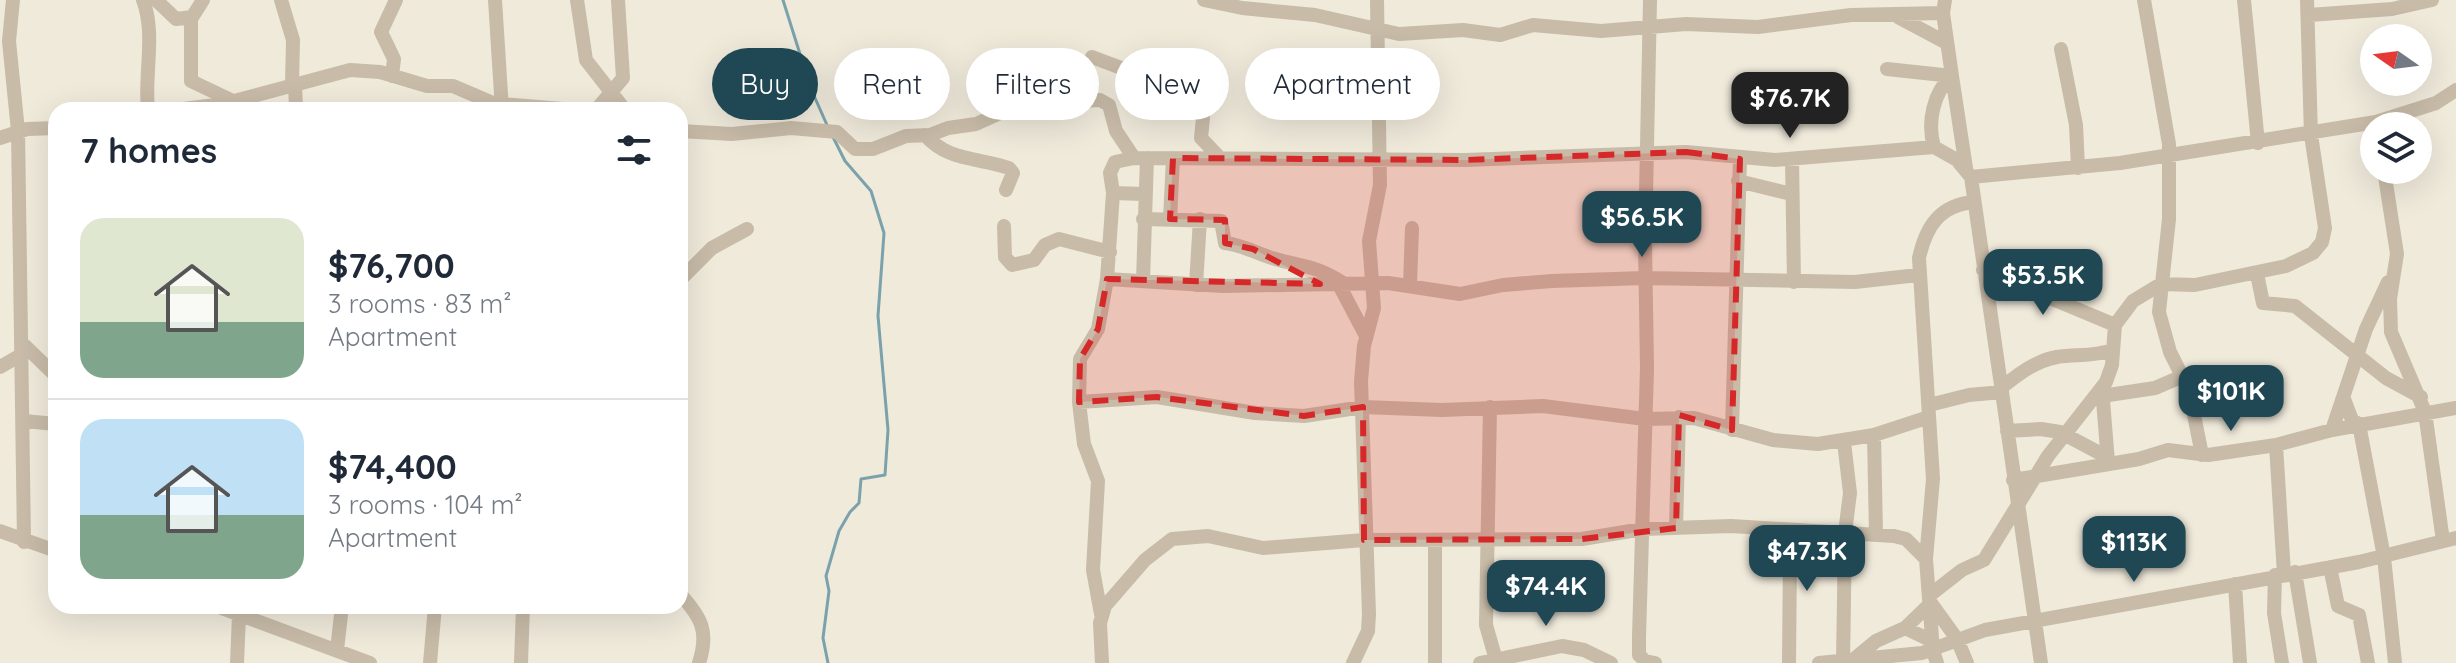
<!DOCTYPE html>
<html lang="en">
<head>
<meta charset="utf-8">
<style>
  body { margin:0; font-family:Quicksand,sans-serif; background:#f2f2f3; color:#1f2937; height:100vh; display:flex; flex-direction:column; font-size:30px; white-space:nowrap }
  * { box-sizing:border-box; margin:0 }
  p { font-size:26px; color:#747a83 }
  .icon { flex:none; width:44px; height:44px; fill:none; stroke:currentColor; stroke-width:2; stroke-linecap:round; stroke-linejoin:round }
  .map { position:relative; flex:1; overflow:hidden }
  .side { position:absolute; left:48px; top:102px; width:640px; height:512px; display:flex; flex-direction:column; background:#fff; border-radius:24px; box-shadow:0 8px 32px #0002 }
  .side>* { flex:none }
  .guide { position:absolute; left:712px; top:48px; width:760px; height:72px; display:flex; gap:16px }
  .needle { width:52px; rotate:284deg }
  .controls { position:absolute; left:2360px; top:24px; display:grid; gap:16px }
  .controls a { display:grid; place-items:center; width:72px; height:72px; border-radius:50%; background:#fff; box-shadow:0 8px 32px #0002; font-size:40px }
  .price { position:absolute; translate:-50% -68px; padding:0 18px; border-radius:16px; background:#1f4854; color:#fff; font-size:26px; line-height:52px; filter:drop-shadow(0 2px 4px #0008) }
  .price::after { content:''; position:absolute; left:50%; top:48px; width:24px; height:18px; margin-left:-12px; background:inherit; clip-path:polygon(0 0,100% 0,50% 100%) }
  .price.on { background:#222; color:#fff }
  ul { padding:0; list-style:none }
  li { display:flex; align-items:center; gap:24px; height:200px; padding:0 32px }
  li+li { border-top:2px solid #e0e1e3 }
  li span { display:grid; place-items:center; flex:none; width:224px; height:160px; border-radius:24px; color:#555 }
  li>.icon { margin-inline-start:auto }
  span .icon { width:96px; height:96px; fill:#fffc; stroke-width:1 }
  li b { font-size:34px }
  h2 { display:flex; justify-content:space-between; align-items:center; height:96px; padding:0 32px; font-size:34px }
  .pill { padding:0 28px; border-radius:36px; background:#fff; box-shadow:0 8px 32px #0002; font-size:28px; line-height:72px }
  .pill.on { background:#1f4854; color:#fff }
  .map>svg:first-child { display:block }
  .lines { fill:none; stroke-linecap:round; stroke-linejoin:round }
  .stream { stroke:#7ba2ac; stroke-width:3 }
  .minor { stroke:#c8bba8; stroke-width:14 }
  .marked { fill:#d62828; fill-opacity:0.2; stroke:#d62828; stroke-width:6; stroke-dasharray:16 10; stroke-linejoin:round }
</style>
</head>
<body>
<div class="map">
<svg width="2456" height="663" viewBox="0 0 2456 663">
  <rect width="100%" height="100%" fill="#f0eadb"/>
  <g class="lines">
    <path class="stream" d="M783,0L811,89L827,125
      M828,663L823,638L829,591L826,576L839,531L850,512L859,503L861,479L885,475L888,430L878,316L884,233L871,191L845,161L832,135"/>
    <path class="minor" d="M13,0L9,41L18,131L24,542
      M143,0C156,34 144,74 148,110
      M156,0L176,19L192,17
      M203,0L191,19V81L233,101
      M281,0L293,40L292,84
      M495,0L502,110
      M577,0L586,60L625,110
      M1204,0L1242,8L1315,15L1399,34L1463,30L1500,35L1533,25L1601,31L1686,24L1758,27L1851,15L1943,13L1945,0
      M1650,0L1645,243L1647,368L1639,637V655L1645,661L1655,663
      M2144,0L2169,144V219L2159,312L2170,352L2189,390L2202,455
      M2244,0L2258,143
      M1943,13L1952,76C1933,92 1927,123 1934,147L1957,160L1971,177L2041,663
      M2309,15L2392,9L2432,0
      M1898,17L1945,42
      M2061,49L2076,125L2078,168
      M1092,57L1177,89L1203,118L1201,138L1220,158
      M1887,69L1952,76L1966,168
      M392,76L394,59L381,32L396,0
      M295,83L296,110
      M501,104L575,110
      M175,110L223,104L350,70L380,72L427,86H453L502,107
      M596,110L623,78L618,0
      M2376,122L2436,103L2456,90
      M680,131L732,134L791,128L837,132L855,149H873L906,136L930,135L948,128L976,124L1020,104L1100,100L1109,105L1116,131L1134,158
      M925,135C949,162 978,157 1009,168L1013,173L1006,190
      M0,138L27,129L56,128
      M1792,159L1794,282
      M2384,170L2397,254L2390,299L2391,332L2425,412L2443,541
      M1971,177L2120,163L2376,122L2377,126
      M1738,181L1791,194
      M1113,193L1144,194
      M1143,219L1221,221L1225,243C1243,245 1255,253 1272,258C1301,267 1316,265 1343,283
      M1170,219L1173,158
      M1004,226L1005,257L1012,265L1034,260L1045,245L1059,239L1110,252
      M1983,270L2115,325
      M2257,274L2263,303L2295,306L2386,378L2421,397
      M1107,279L1223,286L1388,283L1460,294L1503,285L1552,281L1645,278L1855,282L1918,275
      M680,280L712,248L747,229
      M1143,281L1147,158
      M1338,283L1366,336
      M1196,285L1200,219
      M1410,285L1412,228
      M22,343L56,376
      M0,367L21,355
      M680,384V450
      M2002,387C2019,374 2035,361 2057,357C2076,354 2093,357 2112,350
      M2102,388L2108,462
      M2102,396L2155,388L2183,376
      M2344,399L2352,420L2359,424L2384,557L2395,663
      M1079,402L1157,397L1255,413L1304,416L1363,407L1442,410L1543,406L1645,419L1694,418L1773,440L1818,444L1874,435L1929,417
      M1929,405L1969,395L2002,392
      M1490,407L1486,625L1496,660
      M24,421L56,424
      M1732,430L1740,159
      M2332,430L2366,329L2388,282
      M2007,431L2041,429L2060,432L2107,457
      M1874,435L1876,534
      M2276,445L2284,574
      M2013,480L2139,459L2168,450L2208,455L2276,445L2332,430L2456,408
      M1676,528L1679,417
      M0,531L56,551
      M1783,531L1790,553L1789,663
      M1435,540V663
      M2330,567L2338,606L2359,615L2368,663
      M2295,572L2310,663
      M2275,575L2274,613L2282,663
      M2235,584L2240,663
      M680,594C702,618 709,632 699,663
      M1930,595L1962,570L1984,560L2048,456L2106,382L2112,365L2115,325L2133,301L2161,284L2195,285L2286,266L2313,253L2322,242L2325,228L2311,135L2307,0
      M216,606L370,663
      M1101,614L1093,570L1098,481L1084,444L1079,402L1080,359L1098,329L1107,279L1113,193L1110,173L1115,162L1134,158L1465,160L1686,152L1775,160L1934,147
      M1905,628L1931,603L1957,639L1967,663
      M337,650L342,606
      M1853,660L1876,641L1905,628L1932,641
      M237,663L239,615
      M430,663L435,606
      M521,663L523,606
      M1102,663L1100,623L1105,606L1145,560L1172,539L1208,536L1263,548L1364,540L1582,539L1643,529L1731,526L1894,536L1906,539L1926,559
      M1353,663L1368,631L1369,614L1361,381L1364,346L1374,308L1369,241L1380,185L1377,0
      M1480,663L1562,646L1584,650L1611,663
      M1819,663L1922,653L1985,630L2359,562L2456,538
      M1843,663L1845,533L1850,493L1844,442
      M1937,663L1933,651L1926,559L1933,479L1919,258C1926,226 1940,205 1974,202"/>
  </g>
  <path class="marked" d="M1686,152L1740,159L1732,430L1679,415L1676,528L1582,539L1364,540L1363,407L1304,416L1157,397L1079,402L1080,359L1098,329L1107,279L1320,284L1253,249L1225,243V220L1170,219L1173,158L1465,160Z"/>
</svg>
<div class="controls">
<a><svg class="needle" viewBox="-14 -14 28 28"><path d="M0-13l5 13h-10z" fill="#e53935"/><path d="M0 13l5-13h-10z" fill="#747a83"/></svg></a>
<a><svg class="icon" aria-label="layers" viewBox="0 0 24 24"><path d="M12 4l9 5-9 5-9-5zM3 14l9 5 9-5"/></svg></a>
</div>
<b class="price on" style="left:1790px;top:140px">$76.7K</b>
<b class="price" style="left:1642px;top:259px">$56.5K</b>
<b class="price" style="left:2043px;top:317px">$53.5K</b>
<b class="price" style="left:2231px;top:433px">$101K</b>
<b class="price" style="left:2134px;top:584px">$113K</b>
<b class="price" style="left:1807px;top:593px">$47.3K</b>
<b class="price" style="left:1546px;top:628px">$74.4K</b>
<div class="guide">
<a class="pill on">Buy</a>
<a class="pill">Rent</a>
<a class="pill">Filters</a>
<a class="pill">New</a>
<a class="pill">Apartment</a>
</div>
<section class="side">
<h2>7 homes<svg class="icon" aria-label="filters" viewBox="0 0 24 24"><path d="M4 7h16M4 17h16"/><circle cx="9" cy="7" r="2"/><circle cx="15" cy="17" r="2"/></svg></h2>
<ul>
<li><span style="background:linear-gradient(#dfe7d0 65%,#7fa58c 0)"><svg class="icon" aria-label="home" viewBox="0 0 24 24"><path d="M3 11l9-7 9 7M6 9v11h12V9"/></svg></span><div><b>$76,700</b><p>3 rooms · 83 m²</p><p>Apartment</p></div></li>
<li><span style="background:linear-gradient(#bfe0f5 60%,#7fa58c 0)"><svg class="icon" aria-label="home" viewBox="0 0 24 24"><path d="M3 11l9-7 9 7M6 9v11h12V9"/></svg></span><div><b>$74,400</b><p>3 rooms · 104 m²</p><p>Apartment</p></div></li>
</ul>
</section>
</div>
</body>
</html>
